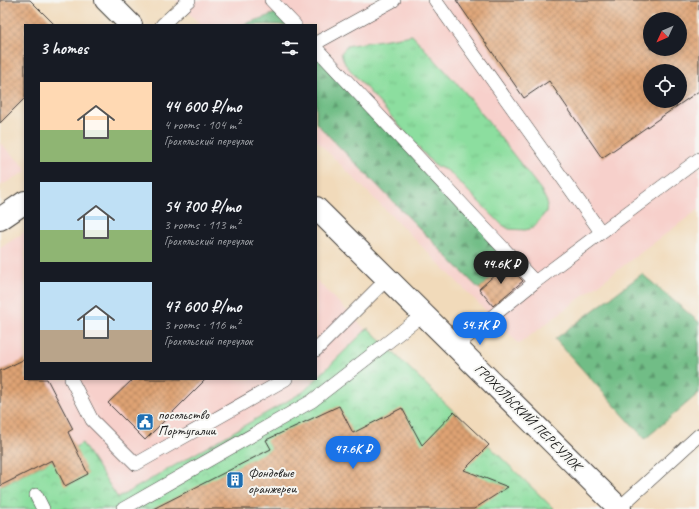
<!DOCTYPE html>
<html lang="en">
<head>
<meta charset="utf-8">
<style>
  body { margin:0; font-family:Caveat,sans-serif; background:#242831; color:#f1f3f6; height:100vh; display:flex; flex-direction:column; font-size:15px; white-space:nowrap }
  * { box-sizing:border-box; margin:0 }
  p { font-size:13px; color:#9ea1a6 }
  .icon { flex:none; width:22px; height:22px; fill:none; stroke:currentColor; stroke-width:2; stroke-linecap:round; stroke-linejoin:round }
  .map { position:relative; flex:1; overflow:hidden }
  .details { position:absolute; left:24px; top:24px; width:293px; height:356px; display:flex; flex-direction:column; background:#171b24; border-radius:0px; box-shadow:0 2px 6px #0003 }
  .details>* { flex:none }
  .needle { width:26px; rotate:226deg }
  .controls { position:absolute; left:643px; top:12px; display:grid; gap:8px }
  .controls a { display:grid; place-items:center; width:44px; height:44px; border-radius:50%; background:#171b24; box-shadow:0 2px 6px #0003; font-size:20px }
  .price { position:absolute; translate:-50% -34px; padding:0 9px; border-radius:14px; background:#1a73e8; color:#fff; font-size:13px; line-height:26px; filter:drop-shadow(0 1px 2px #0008) }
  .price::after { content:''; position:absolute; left:50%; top:24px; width:12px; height:9px; margin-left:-6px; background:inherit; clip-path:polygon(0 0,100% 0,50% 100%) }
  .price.current { background:#222; color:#fff }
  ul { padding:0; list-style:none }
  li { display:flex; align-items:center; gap:12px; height:100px; padding:0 16px }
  li span { display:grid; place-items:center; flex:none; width:112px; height:80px; border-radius:0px; color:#555 }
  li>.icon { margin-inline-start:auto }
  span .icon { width:48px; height:48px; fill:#fffc; stroke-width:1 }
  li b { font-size:17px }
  h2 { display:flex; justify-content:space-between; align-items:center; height:48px; padding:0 16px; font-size:17px }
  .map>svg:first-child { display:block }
  .built { fill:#f7d0cb; fill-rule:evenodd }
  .grass { fill:url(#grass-tufts); stroke:#547d5e }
  .forest { fill:url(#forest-firs); stroke:#466c51 }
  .park { fill:url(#park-crowns); stroke:#547d5e }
  .building { fill:url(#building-cross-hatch); fill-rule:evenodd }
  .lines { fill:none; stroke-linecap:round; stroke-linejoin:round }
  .service-casing { stroke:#3c3834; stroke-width:14 }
  .minor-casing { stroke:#3c3834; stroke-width:24 }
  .tertiary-casing { stroke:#3c3834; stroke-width:24 }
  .service { stroke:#fff; stroke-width:13 }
  .minor { stroke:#fff; stroke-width:22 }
  .tertiary { stroke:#fff; stroke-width:22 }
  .labels { text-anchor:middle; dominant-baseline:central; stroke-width:4; stroke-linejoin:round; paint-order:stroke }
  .poi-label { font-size:14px; fill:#1c1c1c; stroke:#f6f6f2; text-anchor:start }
  .street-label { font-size:14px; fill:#1c1c1c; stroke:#f6f6f2 }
</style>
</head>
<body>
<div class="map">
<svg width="699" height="509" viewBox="0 0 699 509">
  <defs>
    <pattern id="grass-tufts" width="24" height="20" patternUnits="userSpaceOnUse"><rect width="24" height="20" fill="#8cde9f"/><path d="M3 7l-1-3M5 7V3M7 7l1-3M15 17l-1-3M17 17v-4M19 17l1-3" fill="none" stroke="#78be88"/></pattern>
    <pattern id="forest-firs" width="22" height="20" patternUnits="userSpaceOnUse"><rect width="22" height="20" fill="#71bd86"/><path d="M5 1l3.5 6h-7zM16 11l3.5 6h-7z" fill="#5c996d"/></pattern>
    <pattern id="park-crowns" width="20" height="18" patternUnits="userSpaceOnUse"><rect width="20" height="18" fill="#8cde9f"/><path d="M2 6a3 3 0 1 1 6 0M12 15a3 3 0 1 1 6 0" fill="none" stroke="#78be88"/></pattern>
    <pattern id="building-cross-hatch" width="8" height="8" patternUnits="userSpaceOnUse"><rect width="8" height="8" fill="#dfa373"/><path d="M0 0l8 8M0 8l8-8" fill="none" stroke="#b4845e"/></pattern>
  </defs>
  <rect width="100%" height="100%" fill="#f6f6f2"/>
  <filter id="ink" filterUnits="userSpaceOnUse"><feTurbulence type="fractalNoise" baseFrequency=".025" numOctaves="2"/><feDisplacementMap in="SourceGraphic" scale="8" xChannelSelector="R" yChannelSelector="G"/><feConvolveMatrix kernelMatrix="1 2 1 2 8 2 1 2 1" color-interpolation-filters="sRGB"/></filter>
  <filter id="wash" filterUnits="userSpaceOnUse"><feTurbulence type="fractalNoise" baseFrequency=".012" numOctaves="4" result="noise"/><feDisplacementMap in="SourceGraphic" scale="16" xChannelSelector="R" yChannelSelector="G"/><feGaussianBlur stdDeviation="0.9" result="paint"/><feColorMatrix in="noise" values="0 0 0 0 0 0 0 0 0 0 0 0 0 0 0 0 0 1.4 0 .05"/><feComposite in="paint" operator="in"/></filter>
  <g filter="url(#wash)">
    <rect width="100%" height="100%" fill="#f1daba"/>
    <path class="built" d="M176,0H699V209L519,344L316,140V25H201ZM650,19H680V49H650ZM650,71H680V101H650Z
      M0,143L25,167V172L0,186Z
      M25,232V379H316V280L366,330L303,392L118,498L64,454L0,486V248Z"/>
    <path class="grass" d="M412,35L464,91L541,190L547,202L546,212L533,228L525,230L509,229L501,224L448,171L434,165L345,64L341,53L347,46L357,44Z"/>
    <path class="forest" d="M282,11L295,25H242Z
      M316,48L512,260L479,289L316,123Z
      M642,274L699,322V393L645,439L555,339Z"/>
    <path class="park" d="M368,328L554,509H0V486L64,454L82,443L118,498L303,392Z"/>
    <g id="blocks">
      <path class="building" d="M0,0H30L55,25H25V98L0,123Z
        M456,0H699V91L602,158L549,81L524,98ZM650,19H680V49H650ZM650,71H680V101H650Z
        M507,264L523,281L493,306L479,289Z
        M25,359V379H47L73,429L68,432L88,474L65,486L52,460L0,486V371Z
        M133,379H206L145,440L108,403Z
        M339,406L353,433L402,408L422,445L454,412L489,445L464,470L508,487L474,509H153L271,449L266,440Z"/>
    </g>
  </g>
  <g filter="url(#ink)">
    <use href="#blocks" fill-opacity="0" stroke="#3c3834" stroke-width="1"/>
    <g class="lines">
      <defs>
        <path id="service" d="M271,0L295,25
          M435,0L601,232
          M162,25L189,0
          M316,43L394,0
          M316,48L535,282
          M456,346L535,282L699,159
          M316,350L388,278
          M71,379L92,420L136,464L286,379
          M36,495L43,509
          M619,508L699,435
          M123,509L312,401L424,314"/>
        <path id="minor" d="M0,219L25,202"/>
        <path id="tertiary" d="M106,0L131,25
          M316,208L620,509"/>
      </defs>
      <use href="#service" class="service-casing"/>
      <use href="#minor" class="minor-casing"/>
      <use href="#tertiary" class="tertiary-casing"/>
      <use href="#service" class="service"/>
      <use href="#minor" class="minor"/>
      <use href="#tertiary" class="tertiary"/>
    </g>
  </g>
  <defs>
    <symbol id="civic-square" viewBox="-11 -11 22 22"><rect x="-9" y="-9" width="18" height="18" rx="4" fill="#1f6fb2" stroke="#f6f6f2"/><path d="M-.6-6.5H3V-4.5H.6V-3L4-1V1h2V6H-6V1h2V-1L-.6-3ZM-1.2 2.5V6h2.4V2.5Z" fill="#fff"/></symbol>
    <symbol id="building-square" viewBox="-11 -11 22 22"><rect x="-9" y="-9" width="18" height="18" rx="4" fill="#1f6fb2" stroke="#f6f6f2"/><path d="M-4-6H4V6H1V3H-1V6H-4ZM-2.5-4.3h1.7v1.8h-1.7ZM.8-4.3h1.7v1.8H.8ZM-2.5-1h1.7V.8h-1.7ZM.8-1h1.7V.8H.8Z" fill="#fff"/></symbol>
  </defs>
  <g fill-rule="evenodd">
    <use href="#civic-square" x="135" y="412" width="20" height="20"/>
    <use href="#building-square" x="225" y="470" width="20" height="20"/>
  </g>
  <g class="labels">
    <g class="poi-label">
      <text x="158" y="414">посольство<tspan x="158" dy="16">Португалии</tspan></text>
      <text x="248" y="472">Фондовые<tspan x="248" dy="16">оранжереи</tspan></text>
    </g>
    <g class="street-label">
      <text transform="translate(528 417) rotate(45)">ГРОХОЛЬСКИЙ ПЕРЕУЛОК</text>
    </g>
  </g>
</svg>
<div class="controls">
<a><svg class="needle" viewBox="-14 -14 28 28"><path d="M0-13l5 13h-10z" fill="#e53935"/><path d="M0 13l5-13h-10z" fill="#9ea1a6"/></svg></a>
<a><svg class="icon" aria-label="locate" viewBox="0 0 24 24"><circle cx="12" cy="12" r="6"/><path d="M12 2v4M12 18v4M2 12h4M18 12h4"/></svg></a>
</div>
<b class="price current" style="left:501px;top:285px">44.6K ₽</b>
<b class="price" style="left:480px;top:346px">54.7K ₽</b>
<b class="price" style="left:353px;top:470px">47.6K ₽</b>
<section class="details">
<h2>3 homes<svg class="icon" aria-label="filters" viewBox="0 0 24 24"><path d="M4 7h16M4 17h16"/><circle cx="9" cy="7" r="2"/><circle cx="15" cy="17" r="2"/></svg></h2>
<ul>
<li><span style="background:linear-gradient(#ffd9b3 60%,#8fb573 0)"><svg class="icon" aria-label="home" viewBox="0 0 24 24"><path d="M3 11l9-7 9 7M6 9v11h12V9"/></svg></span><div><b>44 600 ₽/mo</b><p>4 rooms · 104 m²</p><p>Грохольский переулок</p></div></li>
<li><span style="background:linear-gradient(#bfe0f5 60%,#8fb573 0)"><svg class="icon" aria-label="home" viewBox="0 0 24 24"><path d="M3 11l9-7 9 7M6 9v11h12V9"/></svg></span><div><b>54 700 ₽/mo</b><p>3 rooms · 113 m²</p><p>Грохольский переулок</p></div></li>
<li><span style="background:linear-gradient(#bfe0f5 60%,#b9a48a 0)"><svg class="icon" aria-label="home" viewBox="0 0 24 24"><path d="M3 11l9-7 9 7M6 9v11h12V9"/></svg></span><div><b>47 600 ₽/mo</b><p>3 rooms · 116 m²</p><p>Грохольский переулок</p></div></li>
</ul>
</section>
</div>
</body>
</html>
